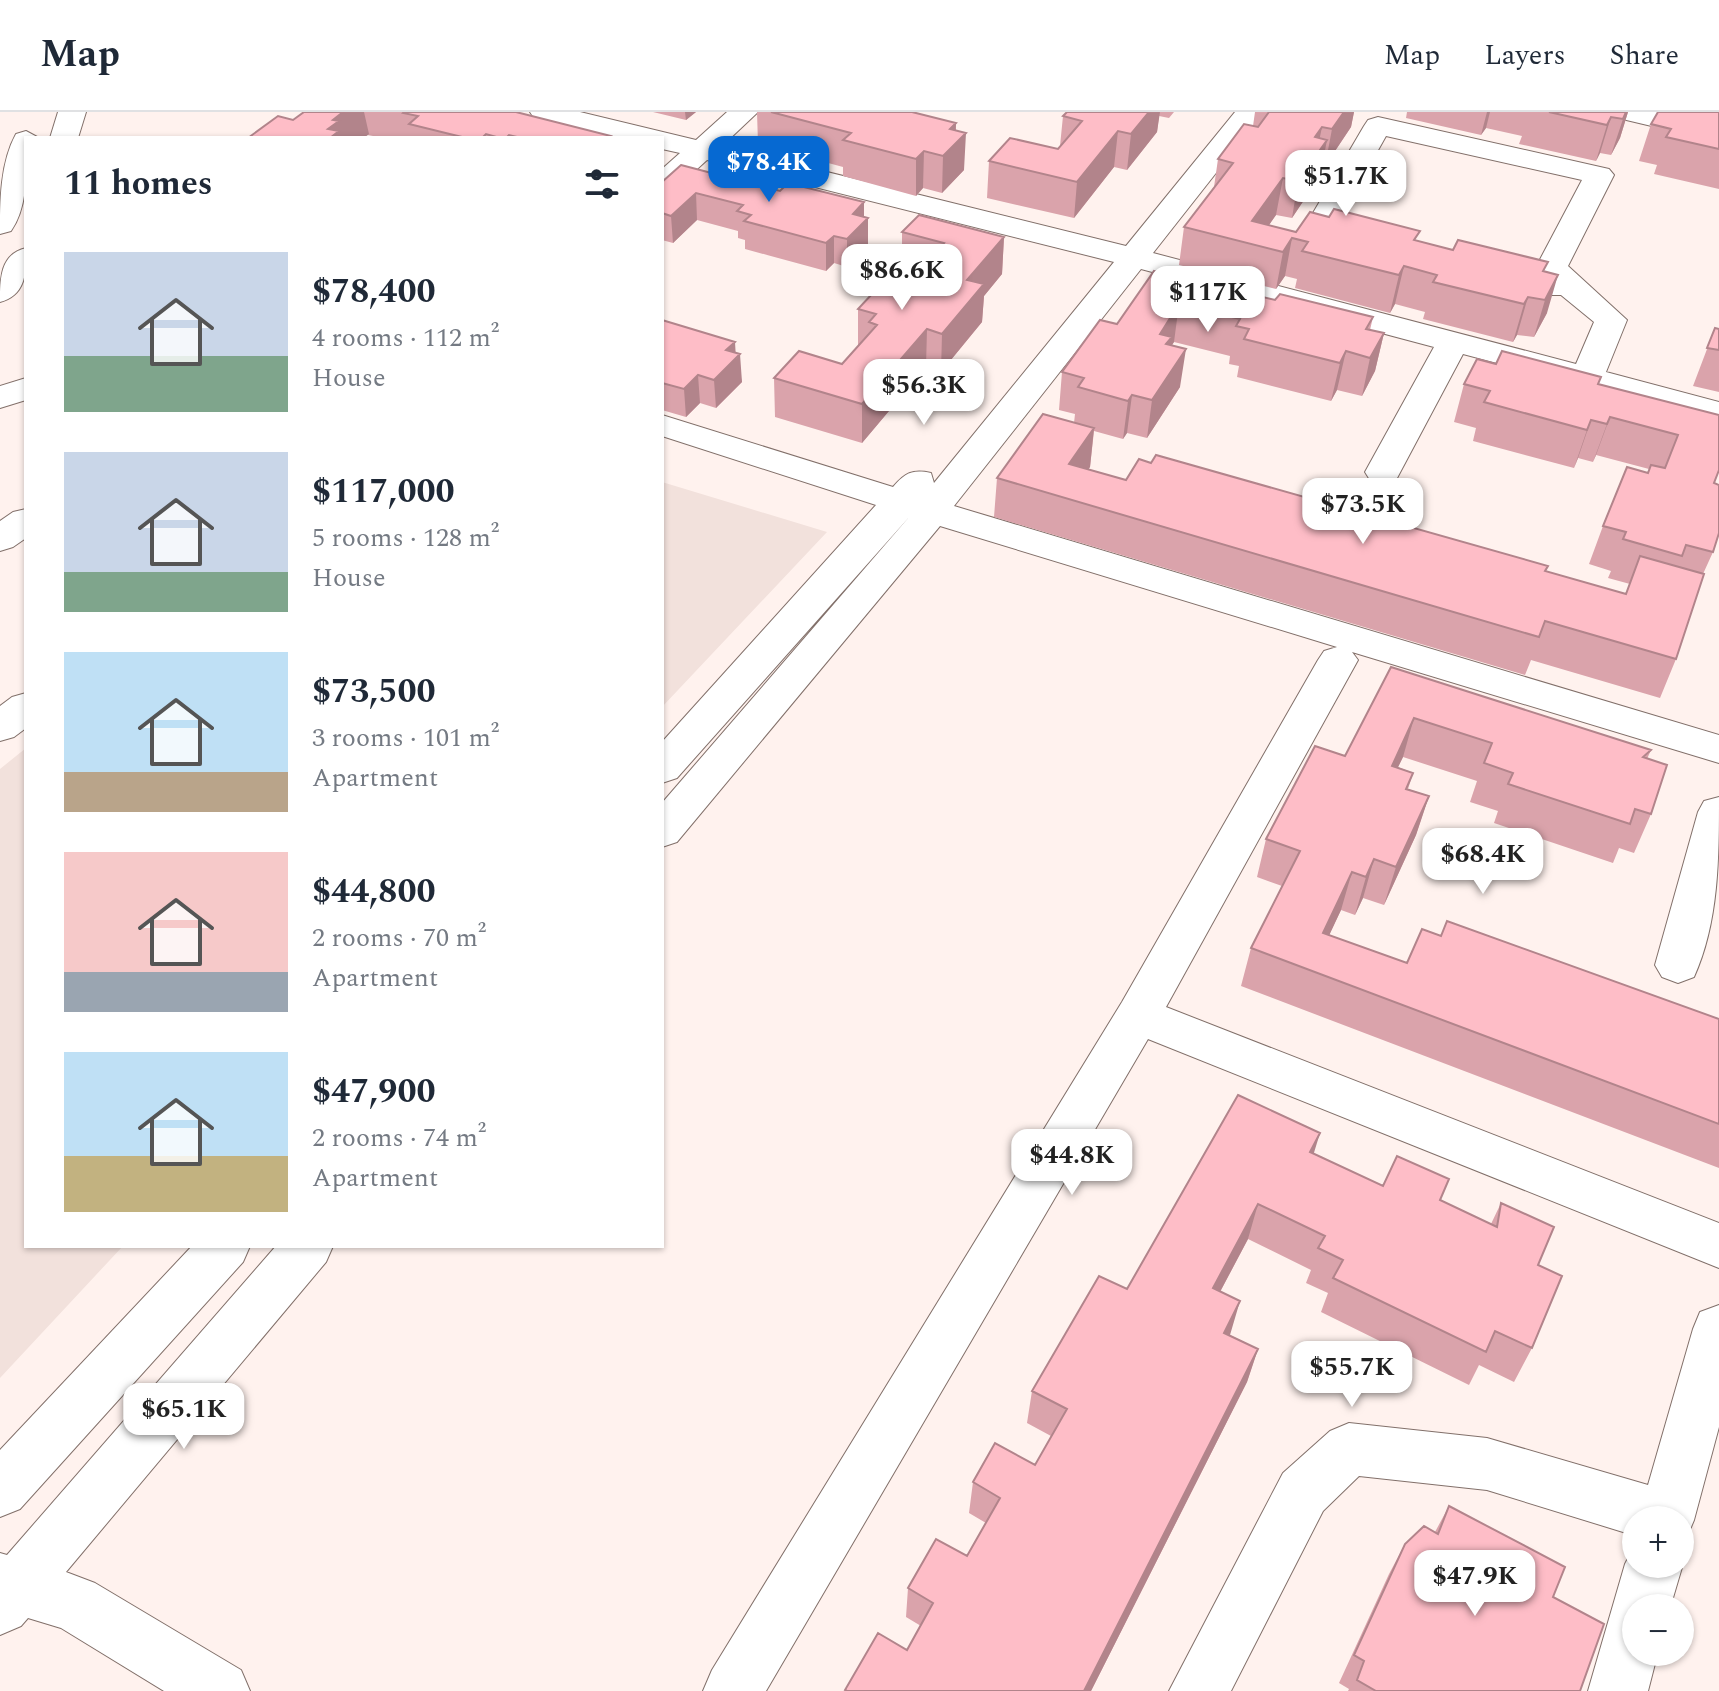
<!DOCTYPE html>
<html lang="en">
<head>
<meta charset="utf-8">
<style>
  body { margin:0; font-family:Spectral,serif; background:#f2f2f3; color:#1f2937; height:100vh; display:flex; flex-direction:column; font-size:30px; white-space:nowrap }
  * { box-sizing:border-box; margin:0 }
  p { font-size:26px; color:#747a83 }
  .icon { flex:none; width:44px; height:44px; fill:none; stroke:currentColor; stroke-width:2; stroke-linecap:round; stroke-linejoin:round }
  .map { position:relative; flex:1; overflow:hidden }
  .details { position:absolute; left:24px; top:24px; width:640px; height:1112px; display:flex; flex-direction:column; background:#fff; border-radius:0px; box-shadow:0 2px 6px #0004 }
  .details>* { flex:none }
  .buttons { position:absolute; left:1622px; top:1394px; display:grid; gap:16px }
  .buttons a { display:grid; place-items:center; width:72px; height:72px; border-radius:50%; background:#fff; box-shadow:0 2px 6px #0004; font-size:40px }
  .price { position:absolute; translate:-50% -68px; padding:0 18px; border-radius:16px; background:#fff; color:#222; font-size:26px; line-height:52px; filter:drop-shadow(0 2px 4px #0008) }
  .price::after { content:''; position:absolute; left:50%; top:48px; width:24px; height:18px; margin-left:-12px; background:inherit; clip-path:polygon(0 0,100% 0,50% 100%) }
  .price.current { background:#0669d2; color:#fff }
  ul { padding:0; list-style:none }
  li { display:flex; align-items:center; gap:24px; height:200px; padding:0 40px }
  li span { display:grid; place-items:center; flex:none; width:224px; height:160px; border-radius:0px; color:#555 }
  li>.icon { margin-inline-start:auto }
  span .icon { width:96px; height:96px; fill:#fffc; stroke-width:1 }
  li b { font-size:34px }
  h2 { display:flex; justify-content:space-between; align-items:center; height:96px; padding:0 40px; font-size:34px }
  header { display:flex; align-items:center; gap:48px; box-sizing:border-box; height:112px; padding:0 40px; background:#fff; border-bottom:2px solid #e0e1e3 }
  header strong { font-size:38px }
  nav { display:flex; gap:44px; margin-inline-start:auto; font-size:28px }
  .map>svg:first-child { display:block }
  .built { fill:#f2e1dc }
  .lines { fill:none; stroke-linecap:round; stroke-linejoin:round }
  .minor-casing { stroke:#82706a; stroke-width:2 }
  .minor { fill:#fff; fill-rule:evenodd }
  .wall { fill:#daa3ab }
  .shaded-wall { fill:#b2848b }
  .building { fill:#febdc7; stroke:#b2848b; stroke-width:2 }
</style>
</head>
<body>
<header>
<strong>Map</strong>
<nav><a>Map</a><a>Layers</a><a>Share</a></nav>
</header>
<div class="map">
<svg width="1719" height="1579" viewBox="0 0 1719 1579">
  <rect width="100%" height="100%" fill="#fff2ee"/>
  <path class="built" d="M662,370L827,420L662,595Z
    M26,636V1134H123L0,1266V657Z"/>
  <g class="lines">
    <defs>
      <path id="minor" d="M58,0H86L78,26H50Z
        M530,0H580L696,28L727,0H758L722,34L1126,134L1235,0H1264L1153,141L1576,252L1594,210L1561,183H1544L1486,168L1481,161L1486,154L1497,152L1542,163L1536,155L1582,68L1386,24L1336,113L1372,121L1376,128L1372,135C1352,140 1327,130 1307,124L1303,118L1364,14L1368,8L1378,5L1609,57L1614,63L1568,154L1627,208L1606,260L1719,290V310L1463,242L1396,368L1383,371L1370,368L1365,360L1434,235L1141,157L954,394L1719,623V651L1352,540L1358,548L1166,895L1719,1111V1156L1148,927L766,1579H703L712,1558L1122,890L1318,548L1324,539L1337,535L940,414L677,730L662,735V691L910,404L677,666L662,671V630L876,393L662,324V303L893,375C905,361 912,357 931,361L934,371L1114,150L707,48L673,79L662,82V57L680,41L662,37V26H618L534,6Z
        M1614,0H1665L1719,12V30L1618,6Z
        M26,19L39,26H26C26,57 29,93 11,119L0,122C0,89 0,51 16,22Z
        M26,136C26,159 27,183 0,190C0,167 0,142 26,136Z
        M26,266V288L0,296V274Z
        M26,397V426L13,435L0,439V409L13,400Z
        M26,581V616L14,625L0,629V594L12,585Z
        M1719,685C1719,745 1719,810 1694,865L1678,871L1662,865L1655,853L1698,700L1704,689Z
        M192,1134H250L243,1150L20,1397L0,1405V1338Z
        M276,1134H333L326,1150L66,1460L95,1471L241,1558L250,1579H164L61,1516L28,1506L21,1514L0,1523V1441L7,1443Z
        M1719,1193V1315L1694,1408L1686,1427L1680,1430V1408H1636V1424L1487,1378L1359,1364L1323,1399L1231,1579H1169L1283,1361L1330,1319L1349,1311L1487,1326L1648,1373L1693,1217L1700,1200Z
        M1636,1431V1452H1680V1446L1683,1452L1670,1496H1636V1540H1658L1648,1579H1588L1625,1452Z"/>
    </defs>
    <use href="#minor" class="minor-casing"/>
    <use href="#minor" class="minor"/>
  </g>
  <path class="wall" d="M304,0H520V1L612,26H383L293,8Z
    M653,0H696L686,8Z
    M757,0H912L956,11V18L964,58L942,81L923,76L916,84L843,64V55L758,32Z
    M1067,0H1174L1169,6L1159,4L1157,20L1127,58L1114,55L1074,106L987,86L989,49L1058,37L1060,34L1063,4Z
    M1255,0H1354L1351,15L1325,54L1322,53L1320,64L1292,106L1276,103L1269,113L1296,120L1417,129L1545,160L1547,201L1534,225L1517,223L1513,230L1423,207L1425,200L1395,192L1390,201L1295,176L1297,167L1285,164L1276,177L1179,153L1184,115L1214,75L1218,47L1253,14Z
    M1407,0H1628L1620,26L1611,43L1600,41L1596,49L1519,32L1522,24L1486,16L1481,23L1406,6Z
    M1719,0V77L1654,62L1657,53L1639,49L1651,12Z
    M662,70L780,79L868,106V133L847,155L834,151L826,159L745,137V128L738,126V119L697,108L673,131L662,128Z
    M902,120L1004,125L1002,162L984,184L982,210L941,260L926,255L862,331L775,305L774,266L842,252L858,234V197L902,152Z
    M1154,159L1275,188L1373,205L1370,218L1384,221L1375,259L1362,284L1337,278L1331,289L1237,265L1239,254L1229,252L1230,244L1174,230L1172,233L1180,275L1147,326L1127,321L1123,327L1094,319L1090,355L1088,357L1126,368L1546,459L1626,482L1630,472L1608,466L1611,459L1589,452L1603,414L1648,361L1649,357L1596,343L1593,350L1578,346L1574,356L1473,329L1476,316L1454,310L1464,272L1496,252L1599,272L1719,303L1714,371L1713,440L1703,462L1676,547L1660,586L1531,548L1525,563L994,405L997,366L1074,311L1075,302L1059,298L1062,260L1117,212Z
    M662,208L735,230V241L742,270L716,296L700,291L686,305L662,298Z
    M1715,216L1719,217V280L1693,274Z
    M1391,555L1651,638L1647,647L1651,702L1634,741L1619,736L1613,751L1494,711L1498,699L1470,690L1477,669L1403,645L1398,655L1413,661L1408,677L1429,684L1416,723L1384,793L1363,786L1355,803L1341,798L1329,823L1407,851L1441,824L1719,907V1056L1241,874L1251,836L1282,774L1257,765L1266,727L1345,644Z
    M1313,1042L1383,1074L1440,1088L1491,1112L1501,1091L1538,1153L1532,1236L1514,1270L1479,1253L1469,1273L1321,1200L1328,1181L1306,1171L1311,1158L1248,1127L1220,1180L1230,1223L1258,1237L1247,1270L1091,1579H845V1578L907,1538L921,1514L906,1505L908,1476L967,1444L986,1411L969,1401L973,1370L1035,1353L1051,1324L1027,1311L1032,1279L1127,1177Z
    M1449,1394L1553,1485L1580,1579H1348L1349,1577L1339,1571L1389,1462L1405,1432L1435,1420Z"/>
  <path class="shaded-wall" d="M343,0H364L369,22L364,26H330L328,17L333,8Z
    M685,0H696L686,8Z
    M1149,0H1160L1157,20L1127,58L1131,22Z
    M1344,0H1354L1351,15L1325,54L1332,17Z
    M1487,0H1490L1486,16L1481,23Z
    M1626,0H1628L1620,26L1611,43L1623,7Z
    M1611,5L1600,41L1596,49L1607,13Z
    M956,11L955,32L966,21L964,58L942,81L943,44L950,17Z
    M1322,15L1316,44L1327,28L1320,64L1292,106L1298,69L1315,25Z
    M1118,19L1114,55L1074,106L1077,70Z
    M924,39L923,76L916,84V47Z
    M1283,66L1276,103L1255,133L1252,109Z
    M696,81L697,108L673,131L671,104Z
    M864,90V110L868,106V133L847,155V127L853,102Z
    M834,124V151L826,159V131Z
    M1004,125L1002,162L984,184L982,210L941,260L942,222L967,168Z
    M1292,126L1285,164L1276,177L1283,140Z
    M1404,154L1395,192L1390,201L1399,163Z
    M1558,163L1547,201L1534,225L1545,188Z
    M1528,185L1517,223L1513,230L1524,192Z
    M1179,192L1174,230L1170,236L1160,222Z
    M927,217L926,255L862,331V292Z
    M1384,221L1375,259L1362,284L1370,246Z
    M735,230L736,247L740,242L742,270L716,296L714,268L726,238Z
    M1186,237L1180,275L1147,326L1152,288Z
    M1346,239L1337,278L1331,289L1340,251Z
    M698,263L700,291L686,305L684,277Z
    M1132,283L1127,321L1123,327L1128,289Z
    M1610,305L1596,343L1593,350L1607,312Z
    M1591,308L1578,346L1574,356L1587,318Z
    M1094,316L1090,355L1068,387L1069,352Z
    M1414,606L1403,645L1380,692L1392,654Z
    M1429,684L1416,723L1384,793L1396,755Z
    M1374,747L1363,786L1355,803L1366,765Z
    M1352,760L1341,798L1313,858L1323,821Z
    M1320,1021L1309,1057L1310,1040Z
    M1258,1092L1248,1127L1204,1210L1213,1176Z
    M1240,1189L1230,1223L1214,1254L1224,1221Z
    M1258,1237L1247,1270L1091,1579H1084Z"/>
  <path class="building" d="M304,0H343L333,8L339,9L328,17L339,19L330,26H248L278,4L293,8Z
    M404,0H516L611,24L609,26H521L509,23L506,26H500L486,22L482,26H466L409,12L418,4L403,1Z
    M771,0H912L956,11L950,17L966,21L943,44L924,39L916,47L843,28L851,21Z
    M1067,0H1149L1131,22L1118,19L1077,70L989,49L1010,26L1058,37L1082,9L1063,4Z
    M1269,0H1344L1332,17L1322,15L1315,25L1327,28L1298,69L1283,66L1252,109L1296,120L1310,100L1329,105L1334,97L1420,119L1414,128L1453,138L1458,128L1548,150L1543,159L1558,163L1545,188L1528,185L1524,192L1433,170L1437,163L1404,154L1399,163L1302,139L1308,130L1292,126L1283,140L1184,115L1233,51L1218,47L1244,12L1258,15Z
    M1549,0H1626L1623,7L1611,5L1607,13Z
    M1658,0H1719V37L1666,25L1671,17L1651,12Z
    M681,53L780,79L788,71L864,90L853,102L868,106L847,127L834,124L826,131L744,109L751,103L737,99L743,93L696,81L671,104L662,101V70Z
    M919,103L1004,125L967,168L984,172L942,222L927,217L862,292L774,266L799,239L842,252L877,213L869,210L876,202L858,197L900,152L921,157L944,131L902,120Z
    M1154,159L1275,188L1280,182L1373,205L1366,217L1384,221L1370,246L1346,239L1340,251L1244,227L1249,217L1236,214L1240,207L1179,192L1160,222L1172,225L1166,232L1186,237L1152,288L1132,283L1128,289L1078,275L1084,266L1062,260L1100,208L1117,212Z
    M662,208L735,230L726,238L740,242L714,268L698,263L684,277L662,271Z
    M1715,216L1719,217V238L1707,236Z
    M1502,239L1601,265L1598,272L1719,303V358L1714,371L1719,373V421L1713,440L1686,433L1682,444L1623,427L1626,420L1603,414L1627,355L1648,361L1651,353L1665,356L1678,323L1610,305L1607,312L1591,308L1587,318L1484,290L1490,279L1464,272L1477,247L1496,252Z
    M1043,302L1094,316L1069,352L1126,368L1139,347L1151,351L1156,343L1548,454L1545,459L1626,482L1640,444L1704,462L1676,547L1545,509L1539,525L997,366Z
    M1391,555L1651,638L1643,645L1667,653L1651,702L1635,697L1630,712L1508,672L1513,661L1484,651L1492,631L1414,606L1392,654L1413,661L1406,677L1429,684L1396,755L1374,747L1366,765L1352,760L1323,821L1407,851L1422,817L1441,824L1447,809L1719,907V1012L1251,836L1300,739L1266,727L1315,634L1345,644Z
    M1238,983L1320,1021L1310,1040L1383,1074L1397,1044L1449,1067L1440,1088L1497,1115L1501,1091L1554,1115L1538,1153L1562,1164L1532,1236L1495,1219L1486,1240L1333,1166L1343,1148L1318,1136L1325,1124L1258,1092L1213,1176L1240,1189L1224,1221L1258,1237L1084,1579H847L845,1578L878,1521L907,1538L933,1491L908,1476L936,1427L967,1444L1000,1386L973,1370L995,1331L1035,1353L1067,1297L1032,1279L1099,1164L1127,1177Z
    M1449,1394L1565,1455L1553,1485L1604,1512L1580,1579H1376L1357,1568L1364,1549L1354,1543L1405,1432L1424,1414L1438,1422Z"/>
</svg>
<div class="buttons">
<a>+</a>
<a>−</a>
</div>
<b class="price current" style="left:769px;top:92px">$78.4K</b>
<b class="price" style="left:1346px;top:106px">$51.7K</b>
<b class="price" style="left:902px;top:200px">$86.6K</b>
<b class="price" style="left:1208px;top:222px">$117K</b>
<b class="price" style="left:924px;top:315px">$56.3K</b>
<b class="price" style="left:1363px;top:434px">$73.5K</b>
<b class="price" style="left:1483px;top:784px">$68.4K</b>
<b class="price" style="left:1072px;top:1085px">$44.8K</b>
<b class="price" style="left:1352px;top:1297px">$55.7K</b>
<b class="price" style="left:184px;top:1339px">$65.1K</b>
<b class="price" style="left:1475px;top:1506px">$47.9K</b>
<section class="details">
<h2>11 homes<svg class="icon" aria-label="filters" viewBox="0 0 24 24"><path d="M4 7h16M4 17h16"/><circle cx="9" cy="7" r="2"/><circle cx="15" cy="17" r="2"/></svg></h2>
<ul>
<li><span style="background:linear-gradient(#c9d6e8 65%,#7fa58c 0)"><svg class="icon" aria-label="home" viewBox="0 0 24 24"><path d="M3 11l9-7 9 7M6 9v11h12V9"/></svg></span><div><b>$78,400</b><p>4 rooms · 112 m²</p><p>House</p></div></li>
<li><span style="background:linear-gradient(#c9d6e8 75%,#7fa58c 0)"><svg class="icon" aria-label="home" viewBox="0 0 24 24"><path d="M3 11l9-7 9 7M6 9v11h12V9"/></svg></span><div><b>$117,000</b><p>5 rooms · 128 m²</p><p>House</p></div></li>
<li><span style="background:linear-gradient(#bfe0f5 75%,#b9a48a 0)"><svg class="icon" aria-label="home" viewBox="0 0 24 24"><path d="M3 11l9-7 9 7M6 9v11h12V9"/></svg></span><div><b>$73,500</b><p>3 rooms · 101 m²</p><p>Apartment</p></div></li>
<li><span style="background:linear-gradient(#f6c9c9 75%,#9aa5b1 0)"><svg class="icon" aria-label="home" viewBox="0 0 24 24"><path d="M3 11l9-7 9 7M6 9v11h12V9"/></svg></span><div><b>$44,800</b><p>2 rooms · 70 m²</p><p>Apartment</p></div></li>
<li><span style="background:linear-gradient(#bfe0f5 65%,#c2b280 0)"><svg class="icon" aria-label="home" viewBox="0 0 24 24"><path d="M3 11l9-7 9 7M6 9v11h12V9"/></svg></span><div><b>$47,900</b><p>2 rooms · 74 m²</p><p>Apartment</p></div></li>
</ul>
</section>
</div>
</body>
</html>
